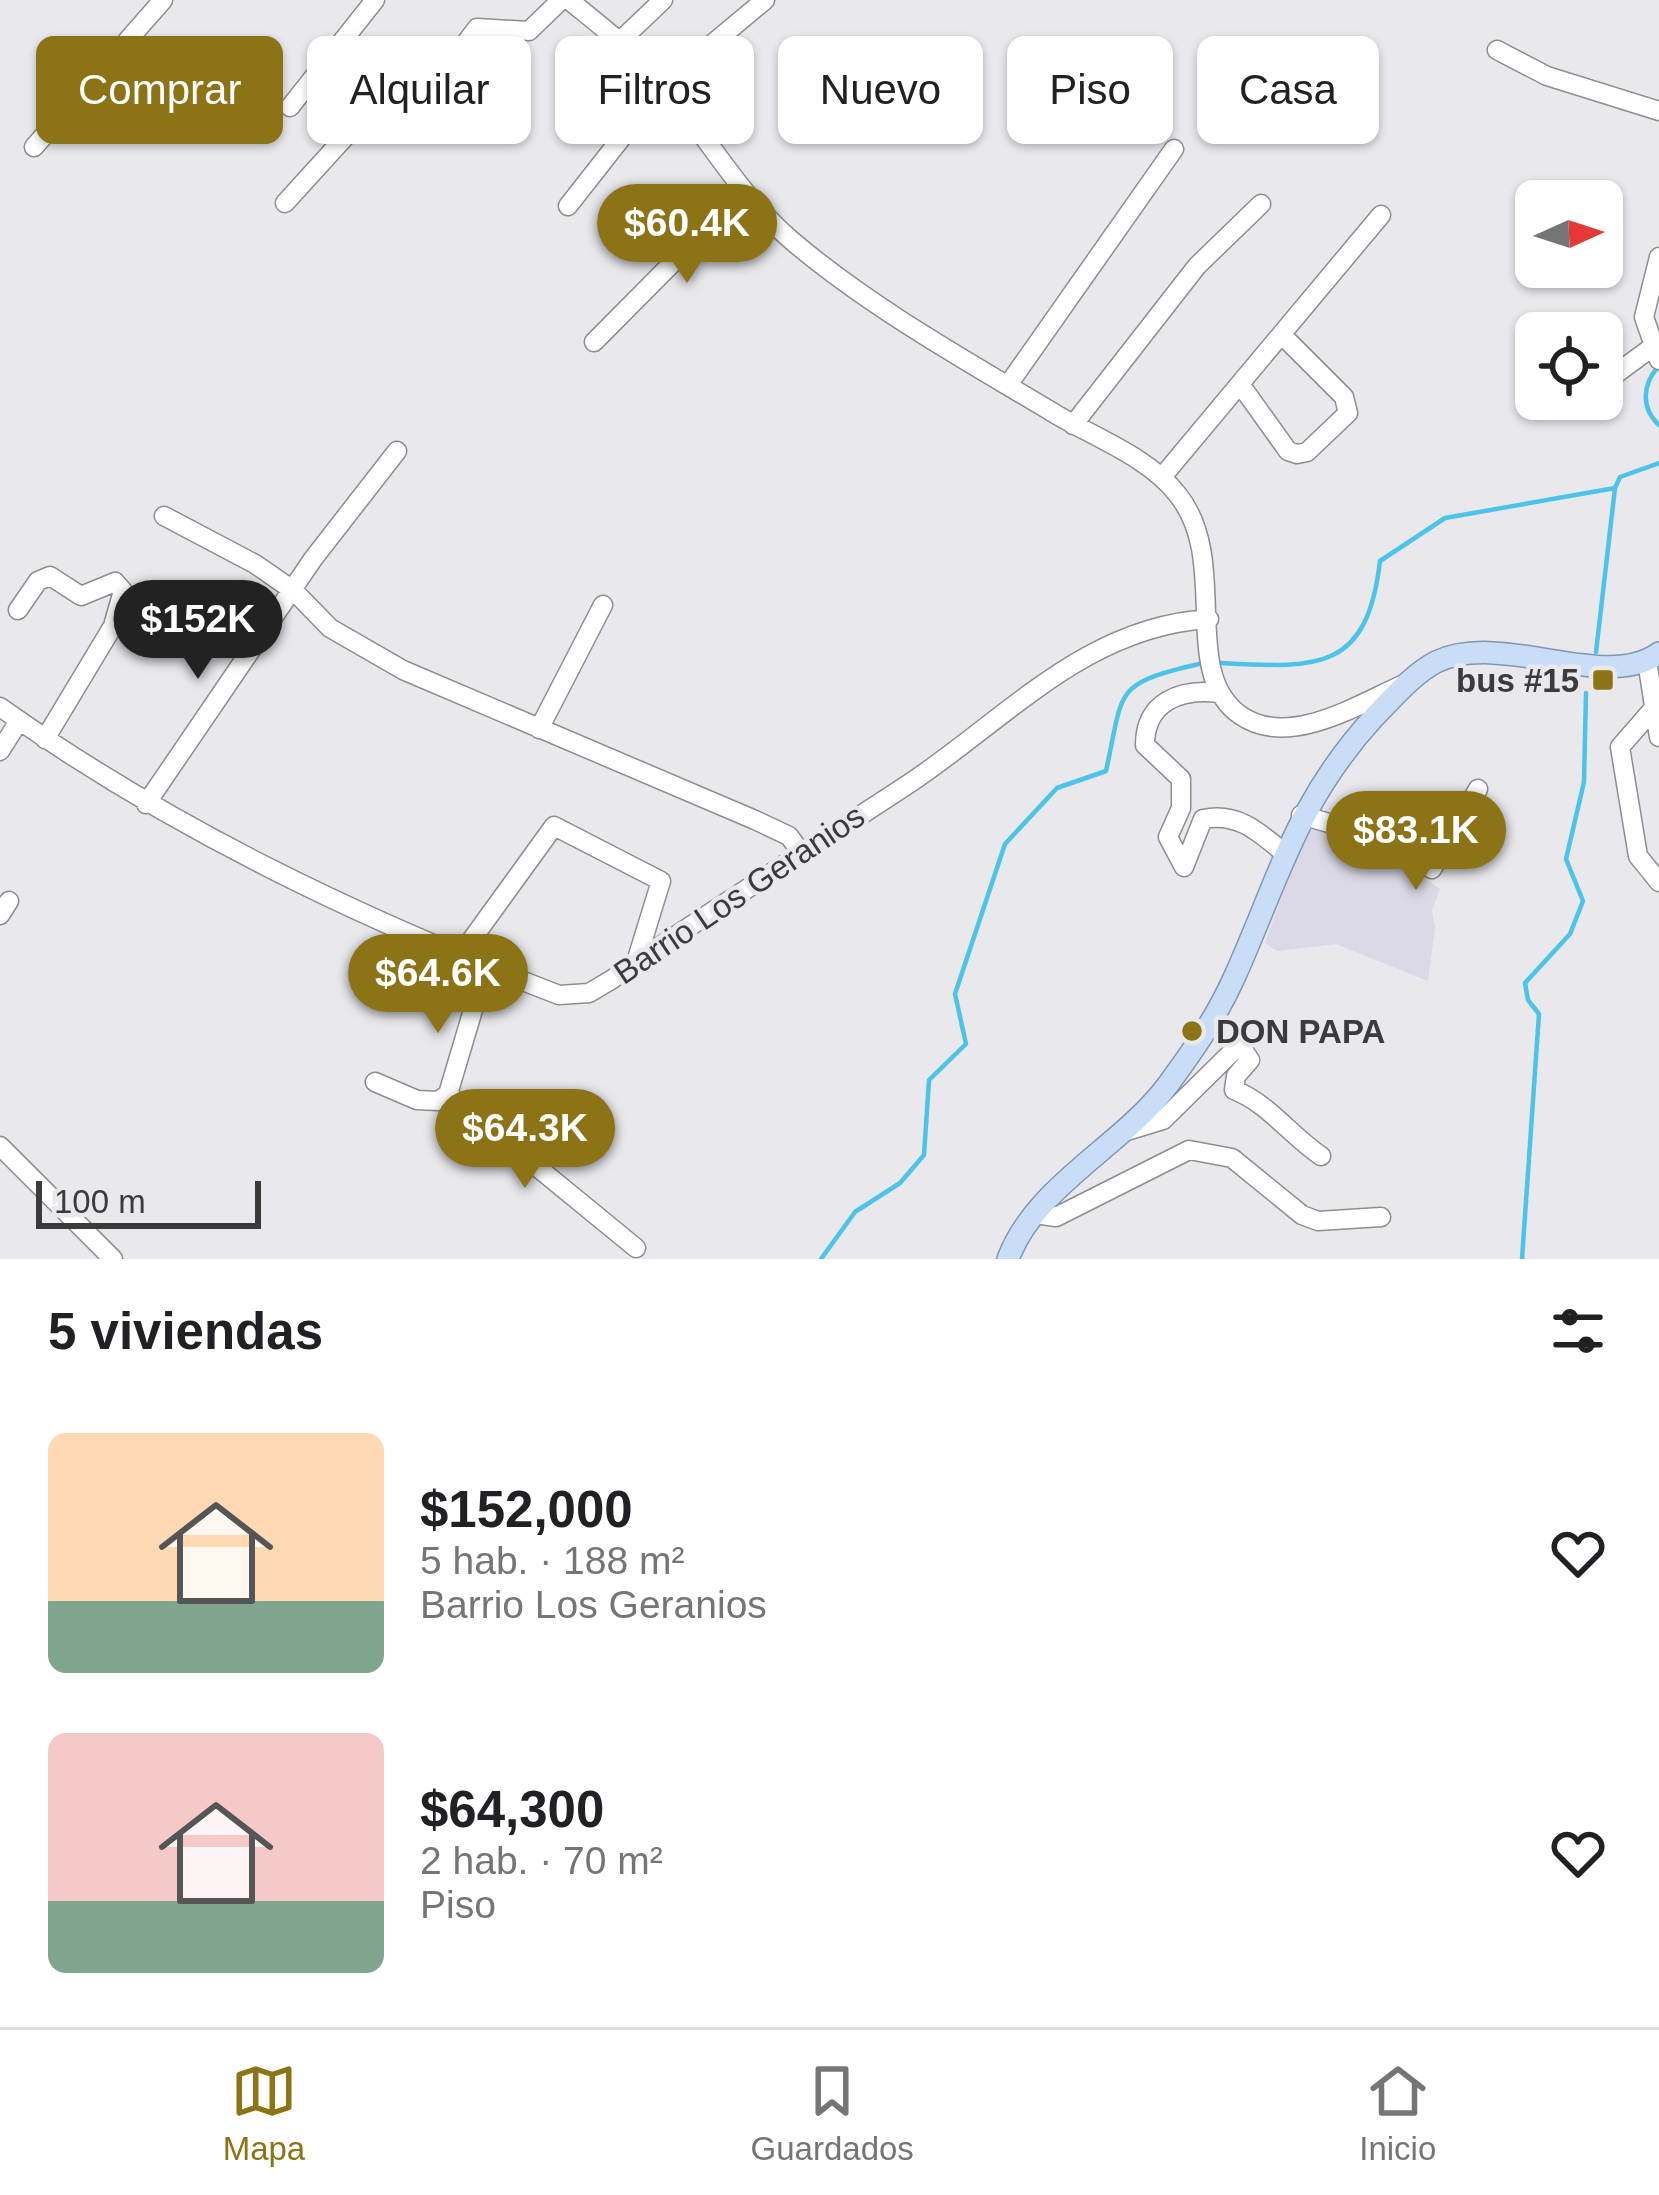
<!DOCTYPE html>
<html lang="es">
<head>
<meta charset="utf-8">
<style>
  body { margin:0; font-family:Arial,sans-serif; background:#f2f2f2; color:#202124; height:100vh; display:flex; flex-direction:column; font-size:45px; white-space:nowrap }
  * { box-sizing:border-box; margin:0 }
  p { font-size:39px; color:#757577 }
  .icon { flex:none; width:66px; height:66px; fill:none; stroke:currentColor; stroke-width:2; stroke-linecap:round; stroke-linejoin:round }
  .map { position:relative; height:1259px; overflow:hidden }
  .sheet { display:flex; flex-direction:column; background:#fff; flex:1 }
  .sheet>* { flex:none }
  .guide { position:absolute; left:36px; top:36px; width:1587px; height:108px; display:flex; gap:24px }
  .needle { width:78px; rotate:87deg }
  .buttons { position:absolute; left:1515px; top:180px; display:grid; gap:24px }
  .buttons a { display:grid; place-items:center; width:108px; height:108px; border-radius:18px; background:#fff; box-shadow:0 3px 9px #0004; font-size:60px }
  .scale { position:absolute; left:36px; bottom:30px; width:225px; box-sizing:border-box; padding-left:12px; border:6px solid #3b3b3c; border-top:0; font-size:33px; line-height:42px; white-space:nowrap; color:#3b3b3c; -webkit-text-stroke:9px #e8e8ed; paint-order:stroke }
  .price { position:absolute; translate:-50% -102px; padding:0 27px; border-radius:42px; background:#8b7316; color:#fff; font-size:39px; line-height:78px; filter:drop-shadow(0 3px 6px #0008) }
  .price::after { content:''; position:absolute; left:50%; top:72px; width:36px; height:27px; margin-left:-18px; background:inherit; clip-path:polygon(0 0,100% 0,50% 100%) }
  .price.on { background:#222; color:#fff }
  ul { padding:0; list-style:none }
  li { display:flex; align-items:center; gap:36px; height:300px; padding:0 48px }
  li span { display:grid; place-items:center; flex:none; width:336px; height:240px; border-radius:18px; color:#555 }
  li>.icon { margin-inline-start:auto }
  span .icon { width:144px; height:144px; fill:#fffc; stroke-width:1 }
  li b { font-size:51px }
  h2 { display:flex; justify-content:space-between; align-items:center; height:144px; padding:0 48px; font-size:51px }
  .tag { padding:0 42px; border-radius:18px; background:#fff; box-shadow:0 3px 9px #0004; font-size:42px; line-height:108px }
  .tag.on { background:#8b7316; color:#fff }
  .tab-bar { display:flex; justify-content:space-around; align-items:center; height:168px; border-top:3px solid #e0e0e0; background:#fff; font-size:33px; color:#757577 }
  .tab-bar a { display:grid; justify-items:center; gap:6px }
  .tab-bar .on { color:#8b7316 }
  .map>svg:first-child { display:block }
  .built { fill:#dad9e5 }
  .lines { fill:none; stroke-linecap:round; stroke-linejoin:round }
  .stream { stroke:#4bc4e8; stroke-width:4.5 }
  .minor-casing { stroke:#8d8d91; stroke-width:21 }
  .major-casing { stroke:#8196b2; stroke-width:24 }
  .minor { stroke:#fff; stroke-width:18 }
  .major { stroke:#caddf7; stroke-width:21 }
  .poi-dot { fill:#8b7316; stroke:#e8e8ed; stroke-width:4.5 }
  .labels { text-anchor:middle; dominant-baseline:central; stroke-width:9; stroke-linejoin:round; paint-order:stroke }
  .poi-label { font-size:33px; font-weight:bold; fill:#3b3b3c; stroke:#e8e8ed; text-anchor:end }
  .street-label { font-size:33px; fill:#3b3b3c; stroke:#e8e8ed }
</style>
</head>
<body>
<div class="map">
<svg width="1659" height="1259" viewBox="0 0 1659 1259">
  <rect width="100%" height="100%" fill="#e8e8ed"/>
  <path class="built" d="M1326,826L1364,846L1380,848L1440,889L1432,910L1435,928L1428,981L1336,944L1277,951L1265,943L1306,830Z"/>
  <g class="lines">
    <path class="stream" d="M1658,367C1642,385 1641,408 1659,425
      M1596,652L1615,488L1620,477L1659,463
      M1221,663C1318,668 1367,672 1380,561L1445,518L1615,488
      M821,1259L855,1212L900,1183L924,1155L929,1080L966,1044L955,994L1005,844L1057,788L1106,771C1124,690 1112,684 1199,664
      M1522,1259L1539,1014L1528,1000L1525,983L1570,934L1583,901L1566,859L1584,782L1586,693"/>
    <defs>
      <path id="minor" d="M569,0C602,27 636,53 664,86C708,137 739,195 791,240C871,308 967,361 1057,415C1096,438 1150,458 1178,495C1231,561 1179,672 1240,715C1288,749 1357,705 1402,685
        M619,42L663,0
        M1497,50L1547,76L1659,111
        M385,72L421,89L432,88L477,28L529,31L561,0
        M290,107L375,0
        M34,147L163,0
        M285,203L366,114L365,97L340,48
        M568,206L663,85L765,0
        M1659,257L1644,317L1659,360
        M594,342L742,193
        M1602,357L1613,376L1651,348
        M1240,384L1288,451L1297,454L1307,452L1348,413L1344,397L1282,335
        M1008,385L1174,149
        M1073,425L1197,266L1261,204
        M1162,477L1381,215
        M164,516L255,564L294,591L330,628L403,670L755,820L789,836L800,851
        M18,610L38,581L50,576L81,596L115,582L123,591L113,626L45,739
        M1647,661L1659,737
        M1219,693C1180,688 1145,702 1145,745L1181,779V808L1168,837L1184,867L1203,819C1238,812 1259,832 1284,853
        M0,707C172,829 363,920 559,995L589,993L611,980C709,911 810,849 910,783C1007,718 1087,626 1209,619
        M1654,708L1620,747L1638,856L1659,882
        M539,729L603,605
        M0,751L19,721
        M146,804L313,559L397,451
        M1301,815L1374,836L1432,869L1478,789
        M0,915L9,901
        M462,953L554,826L661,881L636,962
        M375,1082L417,1100L438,1101L448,1094L487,963
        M448,1094L636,1248
        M1127,1131L1163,1120L1233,1051L1242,1048L1250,1060L1236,1076L1234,1090C1268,1103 1290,1135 1321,1156
        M0,1146L113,1259
        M1035,1214L1056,1217L1189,1150L1232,1158L1302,1215L1318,1221L1381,1217"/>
      <path id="major" d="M1008,1259C1035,1186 1121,1147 1167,1086C1192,1052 1216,1018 1234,978C1280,876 1296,802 1375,716C1394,697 1412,675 1436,662C1502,630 1604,693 1659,653"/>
    </defs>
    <use href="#minor" class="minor-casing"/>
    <use href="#major" class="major-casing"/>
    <use href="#minor" class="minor"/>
    <use href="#major" class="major"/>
  </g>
  <g class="poi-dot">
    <rect x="1591" y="668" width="24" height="24" rx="6"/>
    <circle cx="1192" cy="1031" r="12"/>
  </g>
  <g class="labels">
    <g class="poi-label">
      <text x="1579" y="680">bus #15</text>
      <text x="1216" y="1031" text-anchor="start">DON PAPA</text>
    </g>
    <g class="street-label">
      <text transform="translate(739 894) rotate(-34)">Barrio Los Geranios</text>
    </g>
  </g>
</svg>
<div class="buttons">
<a><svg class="needle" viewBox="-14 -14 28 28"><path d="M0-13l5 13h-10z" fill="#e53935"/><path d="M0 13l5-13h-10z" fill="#757577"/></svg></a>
<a><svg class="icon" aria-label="locate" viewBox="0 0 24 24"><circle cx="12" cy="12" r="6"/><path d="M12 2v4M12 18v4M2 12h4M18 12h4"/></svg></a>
</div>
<div class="scale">100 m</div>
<b class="price" style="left:687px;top:286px">$60.4K</b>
<b class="price on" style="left:198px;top:682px">$152K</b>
<b class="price" style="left:1416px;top:893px">$83.1K</b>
<b class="price" style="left:438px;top:1036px">$64.6K</b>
<b class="price" style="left:525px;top:1191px">$64.3K</b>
<div class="guide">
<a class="tag on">Comprar</a>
<a class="tag">Alquilar</a>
<a class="tag">Filtros</a>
<a class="tag">Nuevo</a>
<a class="tag">Piso</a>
<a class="tag">Casa</a>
</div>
</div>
<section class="sheet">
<h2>5 viviendas<svg class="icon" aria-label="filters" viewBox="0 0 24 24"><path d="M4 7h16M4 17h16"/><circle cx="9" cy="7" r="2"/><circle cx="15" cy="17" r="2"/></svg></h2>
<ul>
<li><span style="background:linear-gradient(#ffd9b3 70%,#7fa58c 0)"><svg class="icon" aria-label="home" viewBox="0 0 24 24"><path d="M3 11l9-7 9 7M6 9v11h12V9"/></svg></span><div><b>$152,000</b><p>5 hab. · 188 m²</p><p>Barrio Los Geranios</p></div><svg class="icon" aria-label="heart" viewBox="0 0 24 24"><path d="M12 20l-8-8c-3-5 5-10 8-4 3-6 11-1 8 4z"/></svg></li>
<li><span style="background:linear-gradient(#f6c9c9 70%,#7fa58c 0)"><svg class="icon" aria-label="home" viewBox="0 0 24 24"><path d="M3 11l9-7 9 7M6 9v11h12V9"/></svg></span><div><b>$64,300</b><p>2 hab. · 70 m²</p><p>Piso</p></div><svg class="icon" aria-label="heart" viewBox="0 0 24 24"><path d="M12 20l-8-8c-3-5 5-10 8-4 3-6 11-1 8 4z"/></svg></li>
</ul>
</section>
<nav class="tab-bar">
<a class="on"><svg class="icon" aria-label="map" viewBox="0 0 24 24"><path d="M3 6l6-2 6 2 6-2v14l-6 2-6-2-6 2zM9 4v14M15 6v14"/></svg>Mapa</a>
<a><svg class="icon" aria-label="saved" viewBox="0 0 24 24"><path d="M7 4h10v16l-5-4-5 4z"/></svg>Guardados</a>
<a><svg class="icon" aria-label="home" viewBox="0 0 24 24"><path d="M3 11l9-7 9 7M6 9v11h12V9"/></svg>Inicio</a>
</nav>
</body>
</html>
